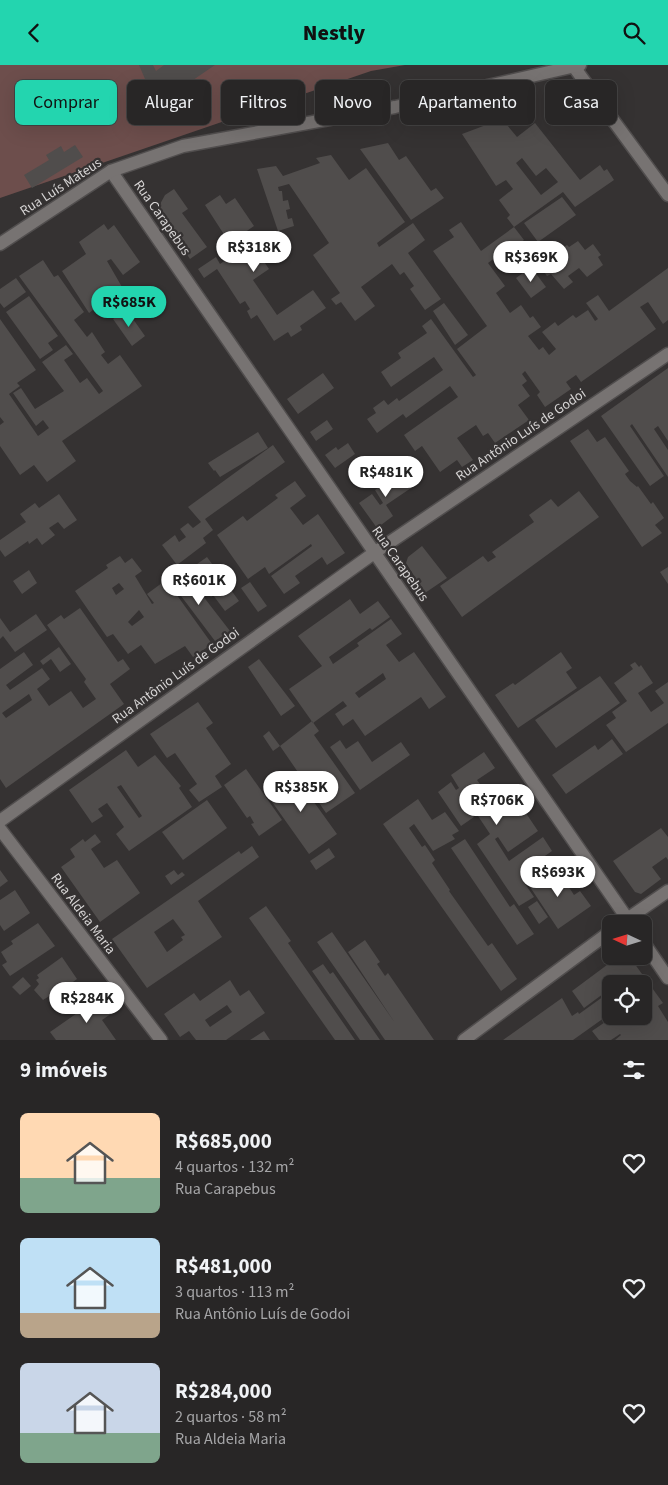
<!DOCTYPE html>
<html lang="pt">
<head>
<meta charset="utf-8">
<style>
  body { margin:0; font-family:"Source Sans 3",sans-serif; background:#302e2e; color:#f1f3f6; height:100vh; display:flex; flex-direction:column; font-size:19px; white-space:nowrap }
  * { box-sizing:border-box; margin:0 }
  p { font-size:16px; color:#a5a5a7 }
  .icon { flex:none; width:28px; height:28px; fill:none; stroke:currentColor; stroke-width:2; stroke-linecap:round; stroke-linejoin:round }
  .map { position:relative; height:975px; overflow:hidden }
  .sheet { display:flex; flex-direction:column; background:#282626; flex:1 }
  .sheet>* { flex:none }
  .top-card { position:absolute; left:15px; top:15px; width:639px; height:45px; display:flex; gap:10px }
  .needle { width:32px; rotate:274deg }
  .fabs { position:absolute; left:602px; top:850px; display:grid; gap:10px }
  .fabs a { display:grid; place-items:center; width:50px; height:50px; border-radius:8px; background:#282626; box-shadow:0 5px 20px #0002,0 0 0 1px #444343; font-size:25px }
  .price { position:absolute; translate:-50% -42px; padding:0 11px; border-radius:18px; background:#fff; color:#222; font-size:16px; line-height:32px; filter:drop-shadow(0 1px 2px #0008) }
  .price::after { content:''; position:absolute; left:50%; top:30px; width:15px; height:11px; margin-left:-8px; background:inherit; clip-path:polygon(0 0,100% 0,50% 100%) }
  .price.active { background:#23d5af; color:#111 }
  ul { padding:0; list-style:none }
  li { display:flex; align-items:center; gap:15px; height:125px; padding:0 20px }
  li span { display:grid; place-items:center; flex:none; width:140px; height:100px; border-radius:8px; color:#555 }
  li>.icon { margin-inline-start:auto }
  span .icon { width:60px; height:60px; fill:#fffc; stroke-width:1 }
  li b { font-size:21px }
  h2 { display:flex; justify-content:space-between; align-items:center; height:60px; padding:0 20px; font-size:21px }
  .pill { padding:0 18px; border-radius:8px; background:#282626; box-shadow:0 5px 20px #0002,0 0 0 1px #444343; font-size:18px; line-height:45px }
  .pill.active { background:#23d5af; color:#111 }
  header { display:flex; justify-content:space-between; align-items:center; height:65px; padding:0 20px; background:#23d5af; color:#111; font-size:22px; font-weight:800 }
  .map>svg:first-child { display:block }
  .green { fill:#6d4e4c }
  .building { fill:#504d4c; fill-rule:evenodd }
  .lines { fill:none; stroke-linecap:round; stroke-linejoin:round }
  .street-casing { stroke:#514e4e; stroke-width:15 }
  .secondary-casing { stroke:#514e4e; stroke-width:15 }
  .street { stroke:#777372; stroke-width:12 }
  .secondary { stroke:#777372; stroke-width:12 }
  .labels { text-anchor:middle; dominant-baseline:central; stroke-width:4.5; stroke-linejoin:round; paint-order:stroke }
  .street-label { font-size:14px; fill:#d7d5d5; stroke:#353232 }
</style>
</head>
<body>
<header><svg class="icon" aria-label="back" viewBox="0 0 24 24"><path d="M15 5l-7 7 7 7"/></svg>Nestly<svg class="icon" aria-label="search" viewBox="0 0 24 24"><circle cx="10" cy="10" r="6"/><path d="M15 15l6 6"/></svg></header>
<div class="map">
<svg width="668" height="975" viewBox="0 0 668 975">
  <rect width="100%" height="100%" fill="#353232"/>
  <path class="green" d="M0,0H405L371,6L0,133Z"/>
  <path class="building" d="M139,0H153L156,6L164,0H215L139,52L129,37L144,27L138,19L145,14Z
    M502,54L517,72L535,58L580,115L600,100L604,106L607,104L614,115L575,142L563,127L514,162L507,153L510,150L499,135L513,124L506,115L496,121L462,69ZM522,93L536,111L546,103L558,117L541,130L516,98Z
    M388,78L399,95L406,91L431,126L436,123L444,133L411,155L360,84Z
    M75,80L83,92L32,123L24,110L49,95L46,90L61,81L64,87Z
    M331,90L349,115L366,103L405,157L377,178L379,182L413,158L425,175L408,188L441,234L425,245L410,224L414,221L404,207L400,210L392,199L361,222L375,241L355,256L341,237L336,240L331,234L340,228L313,190L329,178L289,119L278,122L279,126H282L283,136L288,135L290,144L286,145L288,154L292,153L294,161L278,166L257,104L276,101L283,111L320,98L316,93Z
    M174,124L188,144L182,148L207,182L190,194L159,148V141L165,130Z
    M220,130L226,139L235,133L254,161L241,170L249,180L257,174L260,180L266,176L272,185L261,192L269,204L253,215L277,250L313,225L326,243L300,261L302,265L291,272L288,267L274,276L257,250L251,254L247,246L250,244L245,236L240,239L217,204L204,213L198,204L216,192L220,199L236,188L205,140Z
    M562,132L576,150L538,177L524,158Z
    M461,157L481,186L514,162L524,175L510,186L508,183L488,198L505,221L496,228L510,248L521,240L530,253L533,251L541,262L528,271L539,285L543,282L549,290L556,284L542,267L555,257L558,261L573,250L576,253L588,245L595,256L598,254L586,238L598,230L609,246L668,203V255L663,259L648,237L640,242L656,264L581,317L576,310L566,317L571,324L545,342L537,330L540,327L525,306L522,309L527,316L522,320L530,331L518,340L529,355L495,378L488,368L483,371L476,360L457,373L473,395L462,402L457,395L440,407L422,381L415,386L404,370L458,332L450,321L406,353L403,349L377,368L367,354L376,348L373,343L384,335L388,340L397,333L399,336L443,305L434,292L391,322L381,307L401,293L398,288L427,268L422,261L431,254L473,312L476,310L457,284L487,261L433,186L454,172L449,165Z
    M104,159L108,165L114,160L140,197L123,210L111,194L107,196L122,222L89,248L62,206L86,189L79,177Z
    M578,176L585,185L593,179L601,190L598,192L603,200L587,212L579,203L568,211L573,217L564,224L551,209L547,211L541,203L548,198L554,206L562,201L553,189L567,180L569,182Z
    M43,195L54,212L58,210L84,247L74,255L87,272L92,267L105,287L101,290L108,299L120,290L142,321L62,376L76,396L47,417L34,400L20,410L0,381V360L4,357L0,352V254L36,305L17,318L20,321L9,329L38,371L49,363L43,355L36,361L13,328L21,323L35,344L64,326L42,297L66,280L73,289L64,295L80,318L87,313L99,329L103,326L19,211Z
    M531,202L546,222L531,233L516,213Z
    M16,213L26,227L4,243L0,238V224Z
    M29,231L58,271L48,278L53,285L40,294L6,247Z
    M444,238L468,270L455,280L433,246Z
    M126,244L145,271L132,281L113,254Z
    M668,303V376L658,361L654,364L668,385V412L632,359L630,361L664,411L650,421L601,351Z
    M323,308L334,323L298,349L287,334Z
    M327,355L333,364L316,376L310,367Z
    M588,364L597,377L605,372L629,406L625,409L630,416L637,422L638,421L651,439L653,437L664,453L655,460L662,468L642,482L570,376Z
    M258,367L268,383L220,412L215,405L214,406L208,398Z
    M348,378L355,389L335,403L325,390L336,382L338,385Z
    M273,380L285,397L205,454L213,465L203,473L206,478L177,500L162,480L175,470L179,477L186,472L180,464L188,458L193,463L201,457L188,442Z
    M403,406L414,421L386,440L393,451L377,463L359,438L372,429L380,440L383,438L375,425L386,418L382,413L389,408L393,414Z
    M295,416L306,431L290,443L303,460L318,449L345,488L327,500L322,492L295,511L300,518L284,529L271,511L312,481L311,479L269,509L265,502L248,514L217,470L243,451L247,456L278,433L275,430Z
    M579,426L599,452L462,552L440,521L483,491L488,497L496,492L492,487L534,457L529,450L551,434L558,442Z
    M59,429L77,455L64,464L58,457L49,463L55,470L42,480L37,473L29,479L28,476L5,492L0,485V475L26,457L20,449L35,438L39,443Z
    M422,481L447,513L425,528L406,498L408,492Z
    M120,491L125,498L132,493L142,506L135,511L152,539L154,538L147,529L166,515L212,579L193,592L185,581L155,599L141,580L128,589L113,569L107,572L75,526L108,503L106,500ZM119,518L124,524L116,530L112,523ZM139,545L144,552L132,561L128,557Z
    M207,492L239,536L225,546L213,530L211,532L190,504Z
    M668,502V519L660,507Z
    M182,504L230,566L215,576L169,515Z
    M29,505L37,518L22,529L13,516Z
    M250,517L267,541L258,547L241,523Z
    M350,534L360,549L378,536L390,552L372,565L370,563L329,592L333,599L359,581L357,578L391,554L402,569L386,580L399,597L414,587L446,632L429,644L421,632L365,671L353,654L343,661L335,649L347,641L343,636L313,658L289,624L322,601L298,571ZM383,608L386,614L359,633L355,628Z
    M80,543L118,597L123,594L130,604L110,619L124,639L6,723L0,714V604L24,587L33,600L6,620L10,625L42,603L50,614L37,624L49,641L71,626L83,643L96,634L84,617L86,614L47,560L61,550L64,554ZM29,629L32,635L6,653L2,648Z
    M36,549L47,565L15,587L3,571L0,574V553L10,567Z
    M59,582L71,599L60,607L51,594L43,600L40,596Z
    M561,587L572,603L566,607L577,623L518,663L495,630L513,618L515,620Z
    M259,594L295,641L281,651L248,602Z
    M635,597L639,602L641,600L653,618L638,628L651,647L664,638L655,626L668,617V658L626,687L606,660L616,653L612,647L627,636L614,618L633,604L630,600Z
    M600,611L620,638L556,683L535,655Z
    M198,637L213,658L206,663L231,699L215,711L222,722L199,737L189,725L197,719L175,688L167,693L150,669Z
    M312,656L319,666L314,670L355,728L326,748L280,681Z
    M269,666L280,681L273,686L263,671Z
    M612,674L623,689L566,729L552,710L595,680L598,685Z
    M340,675L346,684L358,676L372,697L401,677L410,690L360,725L330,682Z
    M126,685L138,702L155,690L181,721L179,723L192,742L129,786L116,769L124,762L107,738L98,744L103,751L92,758L69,725ZM121,720L142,751L139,753L117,722Z
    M484,687L495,703L477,715L496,741L513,729L538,766L508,787L498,772L495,774L509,796L543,772L552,786L535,798L538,802L521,813L534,832L519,841L477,779L490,769L466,733L463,735L474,752L461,761L438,727L451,717L456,725L459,723L451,710Z
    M246,704L282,755L259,771L251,759L254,758L250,751L247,753L224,720Z
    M293,708L337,769L309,789L265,727Z
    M418,734L432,755L445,747L459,766L452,770L455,774L433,786L414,759L409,763L422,782L425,780L435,795L432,798L450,825L449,826L488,881L492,878L517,914L501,926L383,759Z
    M207,735L227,763L183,795L162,767Z
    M661,763L668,772V795L666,792L652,802L661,814L641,829L635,827L613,796Z
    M95,769L101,777L91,784L104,803L117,795L140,828L100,857L61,802L75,792L70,784L83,774L85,777Z
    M465,774L510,842L514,839L534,869L517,880L451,783Z
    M252,781L259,792L198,836L222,872L147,923L112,874L239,786L241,789ZM173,854L185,870L181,872L183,875L167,887L154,867Z
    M329,783L335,792L316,805L310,796Z
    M555,801L574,830L580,826L591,841L558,864L528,819Z
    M0,805L8,816L0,822Z
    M174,805L178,810L182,807L185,810L171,820L165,811Z
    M15,825L30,848L4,866L0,860V835Z
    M537,836L548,852L539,859L528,842Z
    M266,841L291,876L288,878L355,975H335L249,853Z
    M38,858L55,881L10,911L2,900L7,897L1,887L13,879L11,876Z
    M332,867L395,958L348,887L365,875L380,897L377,899L385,911L388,908L434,975H385L317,877Z
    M619,891H629L663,938L658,941L668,957V975H615L621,970L620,969L611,975H599L592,966L614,951H644V919H625L623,915L617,919H611V923L584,943L572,926Z
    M62,892L77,914L66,922L71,927L56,937L51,930L43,935L34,925L39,919L36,915L39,913L37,910Z
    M323,899L330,909L333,907L380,975H360L312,906Z
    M23,912L31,921L20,930L12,922Z
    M230,915L240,931L249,925L265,948L226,975H196L189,966L180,972L164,949L194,928L200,936ZM227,940L232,947L210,962L205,955Z
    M611,926V948L573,975H503L562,933L572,951L578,947L579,949Z
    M103,930L115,946L102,955L116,975H56L50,967Z
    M264,966L270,975H250Z"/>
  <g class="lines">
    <defs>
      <path id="street" d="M574,2L668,130
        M111,106L631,859
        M0,756L374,488L668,289
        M0,764L161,975
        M620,859L668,826
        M644,878L668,913
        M464,975L611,866"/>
      <path id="secondary" d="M0,179L111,106L183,81L395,42L580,0"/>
    </defs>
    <use href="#street" class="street-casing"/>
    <use href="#secondary" class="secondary-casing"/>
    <use href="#street" class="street"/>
    <use href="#secondary" class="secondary"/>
  </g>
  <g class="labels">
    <g class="street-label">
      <text transform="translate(61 122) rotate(-33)">Rua Luís Mateus</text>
      <text transform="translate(162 153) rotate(55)">Rua Carapebus</text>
      <text transform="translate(521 370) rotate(-34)">Rua Antônio Luís de Godoi</text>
      <text transform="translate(400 499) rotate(55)">Rua Carapebus</text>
      <text transform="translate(176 611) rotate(-36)">Rua Antônio Luís de Godoi</text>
      <text transform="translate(83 849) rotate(53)">Rua Aldeia Maria</text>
    </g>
  </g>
</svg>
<div class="fabs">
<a><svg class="needle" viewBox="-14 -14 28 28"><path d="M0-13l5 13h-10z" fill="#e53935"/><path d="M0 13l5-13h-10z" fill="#a5a5a7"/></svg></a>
<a><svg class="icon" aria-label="locate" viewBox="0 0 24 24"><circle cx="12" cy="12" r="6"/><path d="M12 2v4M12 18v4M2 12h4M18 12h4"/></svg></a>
</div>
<b class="price" style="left:254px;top:208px">R$318K</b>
<b class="price" style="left:531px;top:218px">R$369K</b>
<b class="price active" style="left:129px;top:263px">R$685K</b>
<b class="price" style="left:386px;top:433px">R$481K</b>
<b class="price" style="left:199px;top:541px">R$601K</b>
<b class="price" style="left:301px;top:748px">R$385K</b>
<b class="price" style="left:497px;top:761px">R$706K</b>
<b class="price" style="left:558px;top:833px">R$693K</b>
<b class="price" style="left:87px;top:959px">R$284K</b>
<div class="top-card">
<a class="pill active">Comprar</a>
<a class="pill">Alugar</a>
<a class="pill">Filtros</a>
<a class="pill">Novo</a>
<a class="pill">Apartamento</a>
<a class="pill">Casa</a>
</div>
</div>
<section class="sheet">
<h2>9 imóveis<svg class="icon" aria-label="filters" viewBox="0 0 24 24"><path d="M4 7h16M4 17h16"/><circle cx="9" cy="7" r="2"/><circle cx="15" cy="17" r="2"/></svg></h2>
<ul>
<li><span style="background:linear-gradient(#ffd9b3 65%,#7fa58c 0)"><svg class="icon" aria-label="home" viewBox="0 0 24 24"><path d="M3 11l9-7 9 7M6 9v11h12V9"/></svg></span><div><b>R$685,000</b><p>4 quartos · 132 m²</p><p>Rua Carapebus</p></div><svg class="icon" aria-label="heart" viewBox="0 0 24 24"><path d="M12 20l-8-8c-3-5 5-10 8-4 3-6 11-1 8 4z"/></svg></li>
<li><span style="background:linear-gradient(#bfe0f5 75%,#b9a48a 0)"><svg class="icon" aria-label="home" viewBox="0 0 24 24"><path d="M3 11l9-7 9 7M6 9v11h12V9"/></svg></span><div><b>R$481,000</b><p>3 quartos · 113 m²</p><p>Rua Antônio Luís de Godoi</p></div><svg class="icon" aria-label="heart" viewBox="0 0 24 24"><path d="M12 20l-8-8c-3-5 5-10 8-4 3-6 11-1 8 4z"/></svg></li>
<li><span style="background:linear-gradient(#c9d6e8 70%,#7fa58c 0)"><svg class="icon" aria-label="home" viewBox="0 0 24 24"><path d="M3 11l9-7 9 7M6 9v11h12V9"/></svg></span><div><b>R$284,000</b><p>2 quartos · 58 m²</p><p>Rua Aldeia Maria</p></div><svg class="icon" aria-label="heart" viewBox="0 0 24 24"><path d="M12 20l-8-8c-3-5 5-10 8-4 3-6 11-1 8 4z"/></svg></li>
</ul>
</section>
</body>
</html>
